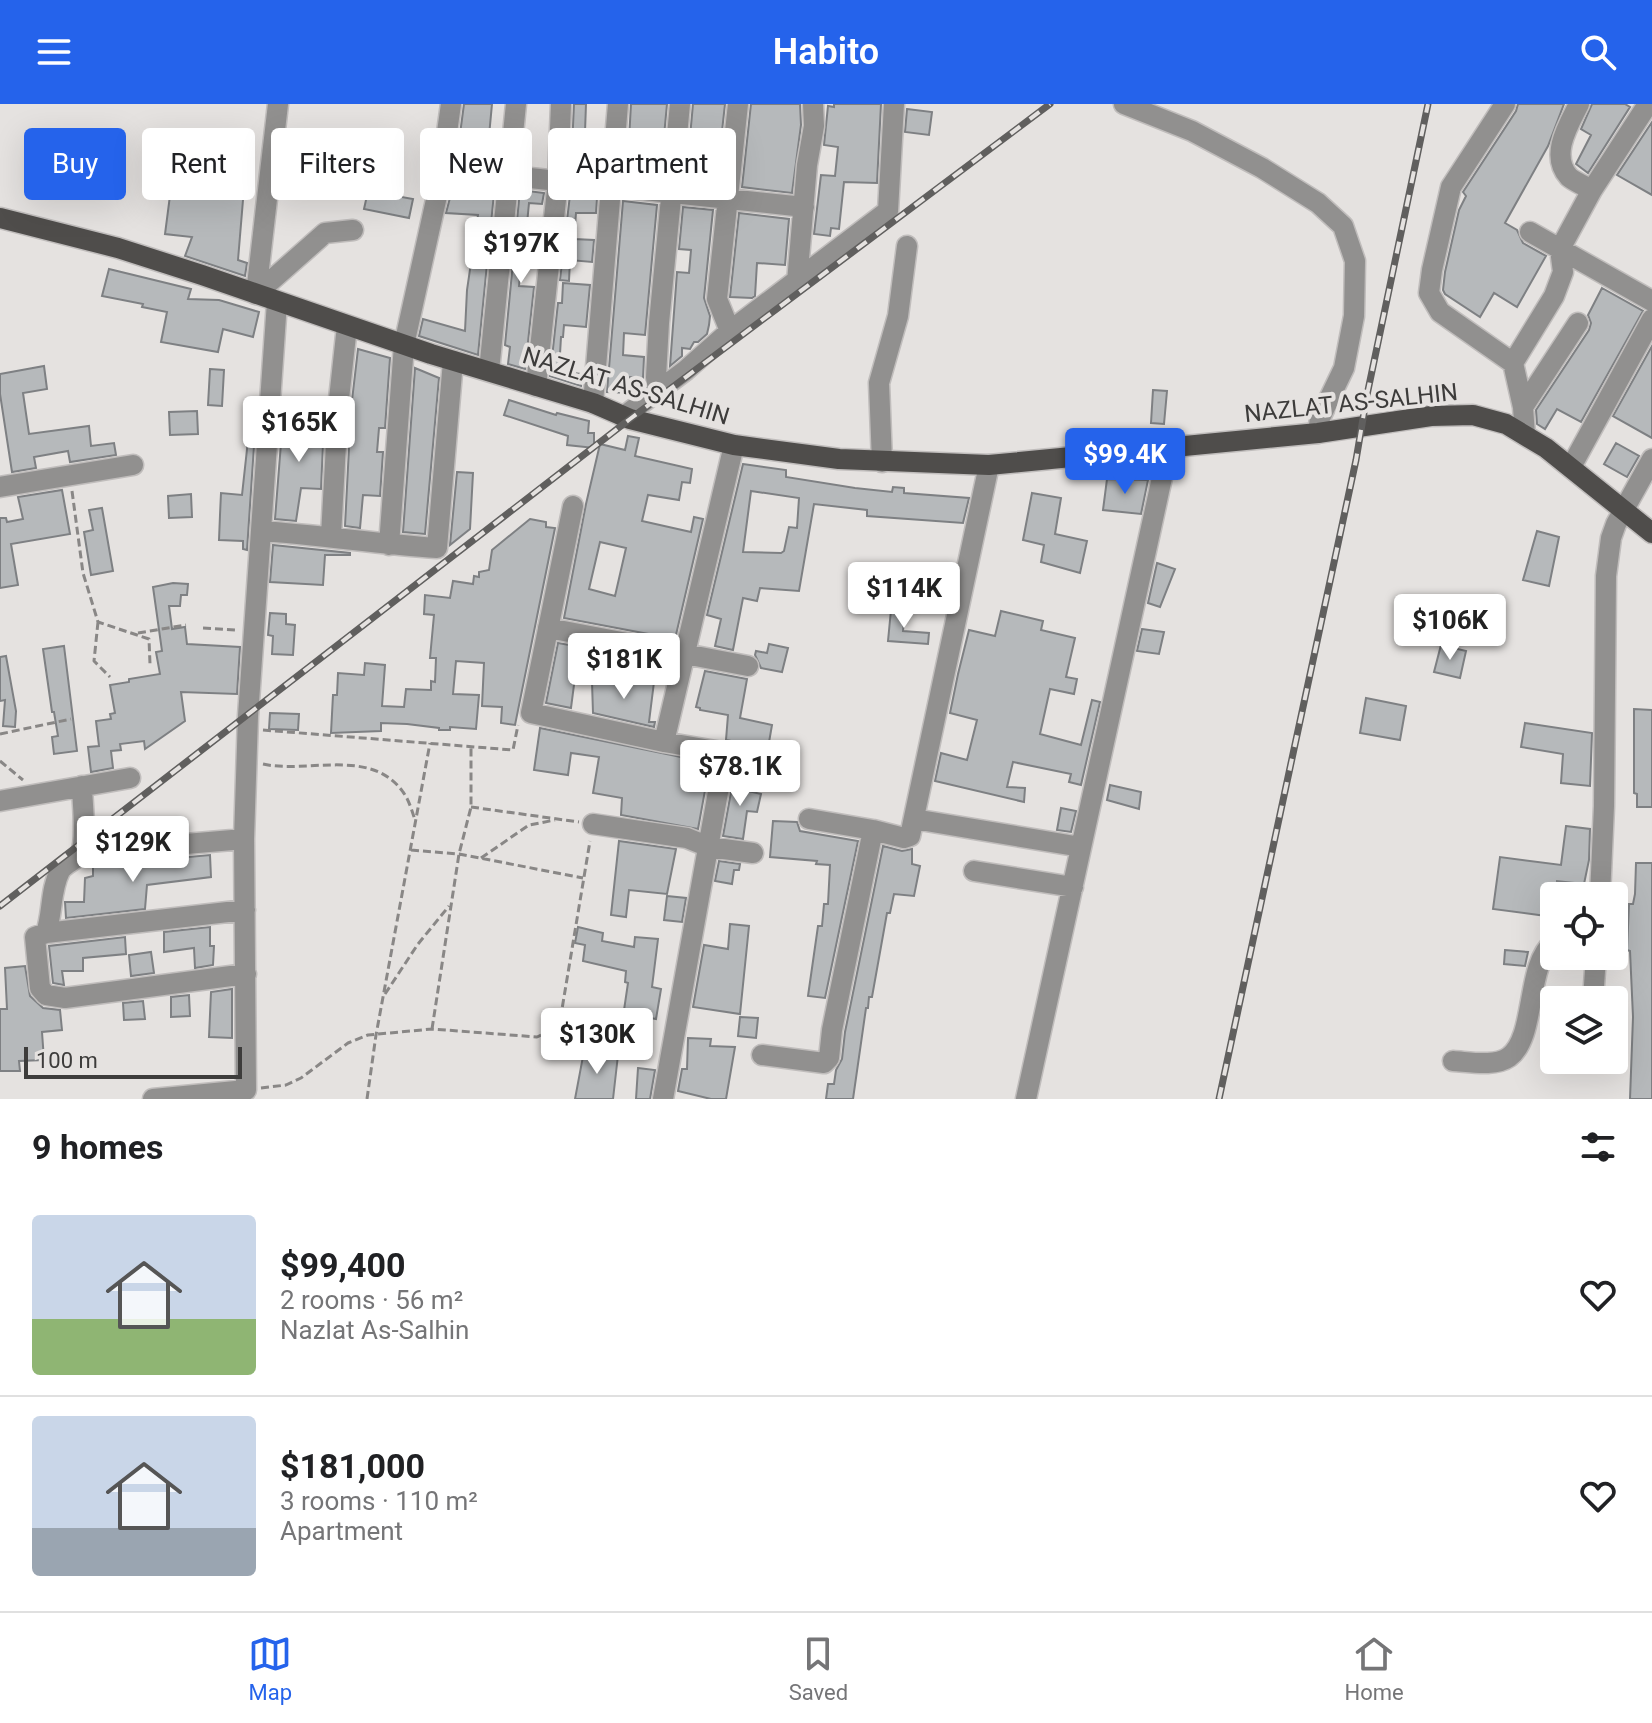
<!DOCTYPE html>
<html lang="en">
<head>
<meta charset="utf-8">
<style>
  body { margin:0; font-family:Roboto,sans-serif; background:#f2f2f2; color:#202124; height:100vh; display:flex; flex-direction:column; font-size:30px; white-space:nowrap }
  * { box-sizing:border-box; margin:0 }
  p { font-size:26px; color:#757577 }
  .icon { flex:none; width:44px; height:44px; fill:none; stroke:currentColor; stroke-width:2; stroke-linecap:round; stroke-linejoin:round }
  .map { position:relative; height:995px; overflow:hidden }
  .sheet { display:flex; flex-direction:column; background:#fff; flex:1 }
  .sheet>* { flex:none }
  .top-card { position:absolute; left:24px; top:24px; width:800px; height:72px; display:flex; gap:16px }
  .fabs { position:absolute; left:1540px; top:778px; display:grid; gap:16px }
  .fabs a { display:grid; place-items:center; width:88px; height:88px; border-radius:8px; background:#fff; box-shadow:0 8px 32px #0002; font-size:40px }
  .scale { position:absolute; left:24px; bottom:20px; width:218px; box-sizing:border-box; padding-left:8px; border:4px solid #3d3c3b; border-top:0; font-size:22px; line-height:28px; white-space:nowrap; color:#3d3c3b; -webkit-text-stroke:6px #e5e2e0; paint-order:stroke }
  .price { position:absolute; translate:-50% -68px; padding:0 18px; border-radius:8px; background:#fff; color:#222; font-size:26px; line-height:52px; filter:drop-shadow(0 2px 4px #0008) }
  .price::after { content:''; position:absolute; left:50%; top:48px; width:24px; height:18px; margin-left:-12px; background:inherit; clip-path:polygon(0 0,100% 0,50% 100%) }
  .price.current { background:#2563eb; color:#fff }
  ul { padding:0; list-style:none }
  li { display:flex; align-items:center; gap:24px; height:200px; padding:0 32px }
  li+li { border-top:2px solid #e0e0e0 }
  li span { display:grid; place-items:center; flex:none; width:224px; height:160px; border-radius:8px; color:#555 }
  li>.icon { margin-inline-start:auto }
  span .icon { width:96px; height:96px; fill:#fffc; stroke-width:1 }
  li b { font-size:34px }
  h2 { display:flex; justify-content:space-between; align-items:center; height:96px; padding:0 32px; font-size:34px }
  .chip { padding:0 28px; border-radius:8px; background:#fff; box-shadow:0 8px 32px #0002; font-size:28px; line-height:72px }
  .chip.current { background:#2563eb; color:#fff }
  header { display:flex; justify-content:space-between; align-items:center; height:104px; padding:0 32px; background:#2563eb; color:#fff; font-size:36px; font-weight:600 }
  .tab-bar { display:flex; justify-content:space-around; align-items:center; height:112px; border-top:2px solid #e0e0e0; background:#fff; font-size:22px; color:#757577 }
  .tab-bar a { display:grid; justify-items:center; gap:4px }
  .tab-bar .current { color:#2563eb }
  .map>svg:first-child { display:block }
  .building { fill:#b6b9bb; stroke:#7e8083; stroke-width:2; fill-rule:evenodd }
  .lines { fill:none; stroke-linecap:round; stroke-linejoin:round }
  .minor-casing { stroke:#c0bdbc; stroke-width:23 }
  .major-casing { stroke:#c0bdbc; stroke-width:23 }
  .path { stroke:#898786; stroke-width:3; stroke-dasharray:8 4; stroke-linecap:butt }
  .minor { stroke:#91908f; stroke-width:20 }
  .major { stroke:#4f4d4b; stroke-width:20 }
  .rail-casing { stroke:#605f5e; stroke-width:7 }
  .rail { stroke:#e5e2e0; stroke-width:4; stroke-dasharray:12; stroke-linecap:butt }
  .labels { text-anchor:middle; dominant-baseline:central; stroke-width:8; stroke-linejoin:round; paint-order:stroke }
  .street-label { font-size:24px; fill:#3d3c3b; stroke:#e5e2e0 }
</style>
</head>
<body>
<header><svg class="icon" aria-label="menu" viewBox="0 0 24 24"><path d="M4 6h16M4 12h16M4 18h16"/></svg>Habito<svg class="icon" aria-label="search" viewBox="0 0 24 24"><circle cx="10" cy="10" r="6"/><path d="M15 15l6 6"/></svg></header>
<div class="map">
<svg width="1652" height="995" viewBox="0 0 1652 995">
  <rect width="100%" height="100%" fill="#e5e2e0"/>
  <path class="building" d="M464,0H492L489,32L460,30Z
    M574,0H586L585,28L596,29L595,43L601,44L599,68L571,65Z
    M631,0H667L660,75L627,71Z
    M693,0H725L716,81L686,77Z
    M751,0H800L801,21L792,89L742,83Z
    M834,0H881L877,79L844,78L839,125L831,124L830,132L814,130L821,71L835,72L838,43L824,41L828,2L834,3Z
    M1518,0H1564L1548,42L1505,119L1517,126L1523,139L1546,152L1517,203L1494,189L1480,213L1445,190L1443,186L1445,168L1459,106L1466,92L1463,88L1516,7Z
    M1592,0H1625L1630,3L1588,69L1576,60L1591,31L1581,25Z
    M907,5L932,8L929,31L905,28Z
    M1652,18V91L1617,71Z
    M83,73L84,90L45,93L47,74Z
    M172,76L244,84L238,156L247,159L245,172L185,152L192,133L165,130Z
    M479,79H495L478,251L419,232L423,215L465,227L467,186L478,111L446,109L451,90L478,92Z
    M520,86L544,89L542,100L529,99L527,120L540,126L538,141L523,139L519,182L534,183L525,265L508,260L510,243L505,241Z
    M368,87L413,95L409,114L364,105Z
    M570,91L597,94L596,109H576L574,135L594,136L592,158L570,156L569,177L560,176Z
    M623,97L657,101L645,231L624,229L623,251L644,253L643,274L630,273L629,289L607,288Z
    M683,103L713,106L704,194L710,212L709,221L707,230L698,238H694L690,245L682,244V252L670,262L677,168L689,169L691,146L679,145Z
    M739,109L789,115L785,161L757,159L755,192L752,194L730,193Z
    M109,165L191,185L188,195L219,196L259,208L253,233L223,225L218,248L161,238L167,208L142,203L143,200L102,192Z
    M563,179L590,181L586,223L564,221L563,233H561L559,267L582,270L581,282L550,272L558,199H562Z
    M1602,184L1643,207L1581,318L1557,305L1545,325L1537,320L1536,306L1589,226L1591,219L1588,211Z
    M1652,242V334L1613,312Z
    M358,245L390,254L385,324H379L377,348H383L380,392L363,391L360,424L345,422L351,305Z
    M44,262L47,285L23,289L29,330L89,322L91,342L114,339L116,351L70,358L68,347L34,353L36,364L12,368L0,290V270Z
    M415,264L439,274L425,430L403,428Z
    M210,265L224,266L222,302L208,301Z
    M1153,286L1167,287L1164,320L1151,319Z
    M509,296L556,311L557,309L589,317L588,329H594V344L567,341L568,332L504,311Z
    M197,307L198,330L170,331L169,308Z
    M283,314L324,317L321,385L301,384L296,417L275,415Z
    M249,327H255L247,446L243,445V437L219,436L220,411L221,389L242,391Z
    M628,332L639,334L635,352L692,365L690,379L682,378L679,396L648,391L642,417L691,428L694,413L703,415L675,535L564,514L586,400L600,340L625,346ZM600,438L626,444L615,492L589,485Z
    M1616,339L1639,352L1627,373L1604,360Z
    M743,360L786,366V373L855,384L892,388L893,383L904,384V389L969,394L963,419L867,412V406L814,400L799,487L760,484L757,497L743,494L733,546L715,542L721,515L707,511ZM751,387L799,394L797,424L789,423L784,447L781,449L743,448Z
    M457,368L473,369L470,425L450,441Z
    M1107,375L1148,376L1141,410L1103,406Z
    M62,386L70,430L11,440L18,481L0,484V414H6L7,418L23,415L18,393Z
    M1032,389L1061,394L1055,430L1087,437L1080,469L1041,458L1044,441L1023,436Z
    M191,390L192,413L169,414L168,392Z
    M102,404L113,467L91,471L84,428L93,426L89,406Z
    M530,415L546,418V423L555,424L515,621L501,619L502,603L482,602L484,559L456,557L453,590L479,591L476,625L450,623V626H439V624L407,620L381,619V627L331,629L333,591H337L338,569L364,571L365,559L385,561L382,602L404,603L406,585L431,586V577L435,578L436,554H430L434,511L424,510L425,491L450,494L453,477L473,480L474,472L479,473V468L489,466L492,446Z
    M1537,427L1559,433L1549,482L1523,476Z
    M273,441L350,449V451H325L323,481L270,478Z
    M1157,459L1175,465L1160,503L1148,499Z
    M173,479L188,480L187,491H181L180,502H169L172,525L185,523L187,540L240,543L237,590L181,588L185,617L145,645L144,637L120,640L121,646L111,647L113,664L91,668L88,643L99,642L96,617L111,615L110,610L115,609L110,581L129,578V575L160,570L156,548L162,547L153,483Z
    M891,506H905L903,527L929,529L928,540L888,537Z
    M1001,507L1043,517L1041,526L1075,534L1066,573L1077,575L1074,590L1050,585L1040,630L1081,641L1092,596L1100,598L1081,681L1069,678L1071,670L1013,658L1007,683L1025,684L1024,698L935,677L941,649L967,656L977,616L950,609L958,570L969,526L995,532Z
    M270,509L286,510V520L295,521L293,551L272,550L273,532L268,531Z
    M1142,525L1164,528L1159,550L1137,547Z
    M558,539L575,542L574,549L578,550L571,604L546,599Z
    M769,540L788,544L782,568L761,564L755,551L756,547L767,549Z
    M1441,541L1466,547L1460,574L1434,568Z
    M64,542L77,647L54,650L52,633L58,632L54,608H52L43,545Z
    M6,552L16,607L15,623L3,622L5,596L0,597V553Z
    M705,567L747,575L740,614L772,621L768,644L726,636L728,611L700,606V604L696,603Z
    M617,577L654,578L649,618H655L654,623L593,609L592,578L617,580Z
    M1366,594L1406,602L1400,636L1360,629Z
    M1634,605L1652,606V703H1637V690L1634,689Z
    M270,609L299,610L298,626L269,625Z
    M1525,619L1592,629L1590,682L1561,679L1563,650L1521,643Z
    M540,624L710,659L698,725L621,711L622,694L593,689L599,653L571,649L568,671L534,666Z
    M734,672L750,675L748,687L761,690L757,708L747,707L743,735L723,732Z
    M1110,681L1141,688L1139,705L1107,696Z
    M1061,704L1076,707L1071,728L1057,726Z
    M773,717L797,718L800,727L858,737L825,894L808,892L818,822H822L824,800H828L830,761L816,760L817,757L770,753Z
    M1566,722L1590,725L1589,756L1584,780L1557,777L1554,813L1493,805L1500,753L1561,761Z
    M619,737L676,745L667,790L629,786L626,813L611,811Z
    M883,742L902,747L912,745V760L920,762L914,792L894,790L890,809H887L872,893H869L868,904H866L853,995H826L828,980H834L836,966L842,955L845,928Z
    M210,751L211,773L147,781L145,805L66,814L65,798H84L85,774L93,772V762L156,760V756Z
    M719,757L740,760L739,766H734L732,780L715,777Z
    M1636,759H1652V995H1630L1633,913L1630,847L1627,846L1629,800H1633L1635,790Z
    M667,792L686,794L682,818L664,816Z
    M730,820L749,822L740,910L693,903L704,841L728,845Z
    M210,823V842H214L213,861L195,864L194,844L164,848V828Z
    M578,823L603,829L602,837L634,843L635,833L658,835L652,883L661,885L656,915L645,913L644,927L617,925L618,913H623L628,879L625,878L626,867L583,857L585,841L575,839Z
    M125,833L126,850L83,854V867H62L64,881L53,879L49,842Z
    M1505,846L1528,848L1525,862L1504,860Z
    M151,848L154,869L131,872L129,851Z
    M25,862L30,892L43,904L60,906L62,926L42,928L44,956L19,957L20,967H0V905H7L5,864Z
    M232,885V934L209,933L211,888Z
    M189,891L190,912L171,913V893Z
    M143,897L145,915L124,916L123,899Z
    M740,913L758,914L756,934L738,932Z
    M688,934L711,935L710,942L735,943L726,995H711L678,987L682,965H687Z
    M584,947L618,951L613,995H575Z
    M638,964L655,966L650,995H636Z"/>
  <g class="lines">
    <defs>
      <path id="minor" d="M1124,0L1192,27L1262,64L1318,99L1343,122L1355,157L1354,212L1344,264L1320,314L1318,329
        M1505,0L1451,83L1432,166L1429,189L1440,208L1513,259L1523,303L1525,331
        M1579,0C1569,20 1549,51 1569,73C1575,78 1585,82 1592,86
        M511,72L804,103
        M1530,128L1652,197
        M797,178L807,61L814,22L813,0
        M256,190L278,0
        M256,190L325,129L353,126
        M730,227L717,195L738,0
        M1513,259L1554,192L1563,168L1560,145L1592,86L1648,0
        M489,267L516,0
        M536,282L558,77L561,0
        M658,285L656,273L659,219L680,0
        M593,299L618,0
        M1523,303L1578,219
        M623,313L686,266L730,227L888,107L894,0
        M882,358L879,279L898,212L907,142
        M1571,363L1652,215
        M0,383L133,361
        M573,402L531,609L664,638L762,655
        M261,427C320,431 378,440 437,444L453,257
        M331,432L338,304L347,222
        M389,441L404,241L440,78L451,0
        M548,524L748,562
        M664,638L734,341
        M82,682C82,697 88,740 79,751C74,757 64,760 60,767C50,786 53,809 46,829L35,833L40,884L46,891L65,894L246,870
        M0,697L130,674
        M809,715L873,726
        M914,715L1081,743
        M593,720L687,734L709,743L753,749
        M81,749L244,735
        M974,767L1073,783
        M1600,792L1604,702L1606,472L1611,434L1616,420L1652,355
        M46,829L245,806
        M1593,896L1596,852
        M762,951L824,959L829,954L832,926L873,726L904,734L910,732L989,361
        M1453,957C1470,958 1495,963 1509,953C1537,932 1525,861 1554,838
        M153,995L246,986L244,735L248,612L277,198
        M663,995L725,649
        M1026,995L1165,360L1173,344"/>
      <path id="major" d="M0,114L118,144L202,171L431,250L593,299L630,315L734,341L839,355L989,361L1318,329L1431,312L1473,311L1506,320L1546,344L1652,429"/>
    </defs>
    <use href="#minor" class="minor-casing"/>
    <use href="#major" class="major-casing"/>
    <path class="path" d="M72,387L83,469L98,518L149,535L150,560
      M98,518L94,557L110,573
      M203,524L236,526
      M138,529L186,521
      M263,626L513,646L518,621
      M0,630L71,615
      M0,657L23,676
      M263,660C307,670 371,643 403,688C409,696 412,707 415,716
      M471,703L579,718
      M411,746L459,750L583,774
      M481,754L529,721L555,716
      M385,890L418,840L449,802
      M432,925L459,750L471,703V644
      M261,984L286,981L301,974L348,939L368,931L432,925L537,933L559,923L590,737
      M367,995L376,931L430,639"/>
    <use href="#minor" class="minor"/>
    <use href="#major" class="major"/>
    <defs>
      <path id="rail" d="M0,802L630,315L1050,0
        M1219,995L1356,356L1367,291L1428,0"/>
    </defs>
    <use href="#rail" class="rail-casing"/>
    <use href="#rail" class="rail"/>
  </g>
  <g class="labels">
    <g class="street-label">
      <text transform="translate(626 282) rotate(17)">NAZLAT AS-SALHIN</text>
      <text transform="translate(1351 299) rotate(-6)">NAZLAT AS-SALHIN</text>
    </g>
  </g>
</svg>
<div class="fabs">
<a><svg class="icon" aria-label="locate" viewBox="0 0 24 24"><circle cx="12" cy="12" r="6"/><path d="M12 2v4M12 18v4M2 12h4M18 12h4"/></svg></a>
<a><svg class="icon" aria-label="layers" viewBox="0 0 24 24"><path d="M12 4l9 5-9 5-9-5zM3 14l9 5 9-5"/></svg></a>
</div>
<div class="scale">100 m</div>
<b class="price" style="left:521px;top:181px">$197K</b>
<b class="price" style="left:299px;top:360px">$165K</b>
<b class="price current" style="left:1125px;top:392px">$99.4K</b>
<b class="price" style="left:904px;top:526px">$114K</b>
<b class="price" style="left:1450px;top:558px">$106K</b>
<b class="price" style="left:624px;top:597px">$181K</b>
<b class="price" style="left:740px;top:704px">$78.1K</b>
<b class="price" style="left:133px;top:780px">$129K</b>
<b class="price" style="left:597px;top:972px">$130K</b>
<div class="top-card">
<a class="chip current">Buy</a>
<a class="chip">Rent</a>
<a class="chip">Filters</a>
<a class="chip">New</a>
<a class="chip">Apartment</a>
</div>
</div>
<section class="sheet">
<h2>9 homes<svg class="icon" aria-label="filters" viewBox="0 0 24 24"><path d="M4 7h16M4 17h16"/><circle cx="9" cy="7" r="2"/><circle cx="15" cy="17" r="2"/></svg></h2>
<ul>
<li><span style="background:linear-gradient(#c9d6e8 65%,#8fb573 0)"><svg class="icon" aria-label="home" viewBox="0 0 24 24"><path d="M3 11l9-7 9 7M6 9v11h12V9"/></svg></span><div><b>$99,400</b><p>2 rooms · 56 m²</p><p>Nazlat As-Salhin</p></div><svg class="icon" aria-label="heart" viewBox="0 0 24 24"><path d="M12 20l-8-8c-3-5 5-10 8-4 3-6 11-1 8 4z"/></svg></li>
<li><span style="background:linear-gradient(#c9d6e8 70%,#9aa5b1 0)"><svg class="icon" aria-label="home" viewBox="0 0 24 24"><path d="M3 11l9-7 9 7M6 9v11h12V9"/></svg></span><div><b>$181,000</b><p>3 rooms · 110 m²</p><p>Apartment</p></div><svg class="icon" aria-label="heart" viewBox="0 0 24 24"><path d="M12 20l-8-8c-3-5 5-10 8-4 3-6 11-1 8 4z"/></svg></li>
</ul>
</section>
<nav class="tab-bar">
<a class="current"><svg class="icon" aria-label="map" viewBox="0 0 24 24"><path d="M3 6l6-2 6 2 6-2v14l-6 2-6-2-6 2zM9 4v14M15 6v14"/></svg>Map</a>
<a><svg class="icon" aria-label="saved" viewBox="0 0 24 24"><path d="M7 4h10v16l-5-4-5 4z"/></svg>Saved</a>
<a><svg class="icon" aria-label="home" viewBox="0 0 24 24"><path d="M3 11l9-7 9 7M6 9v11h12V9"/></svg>Home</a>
</nav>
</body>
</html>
